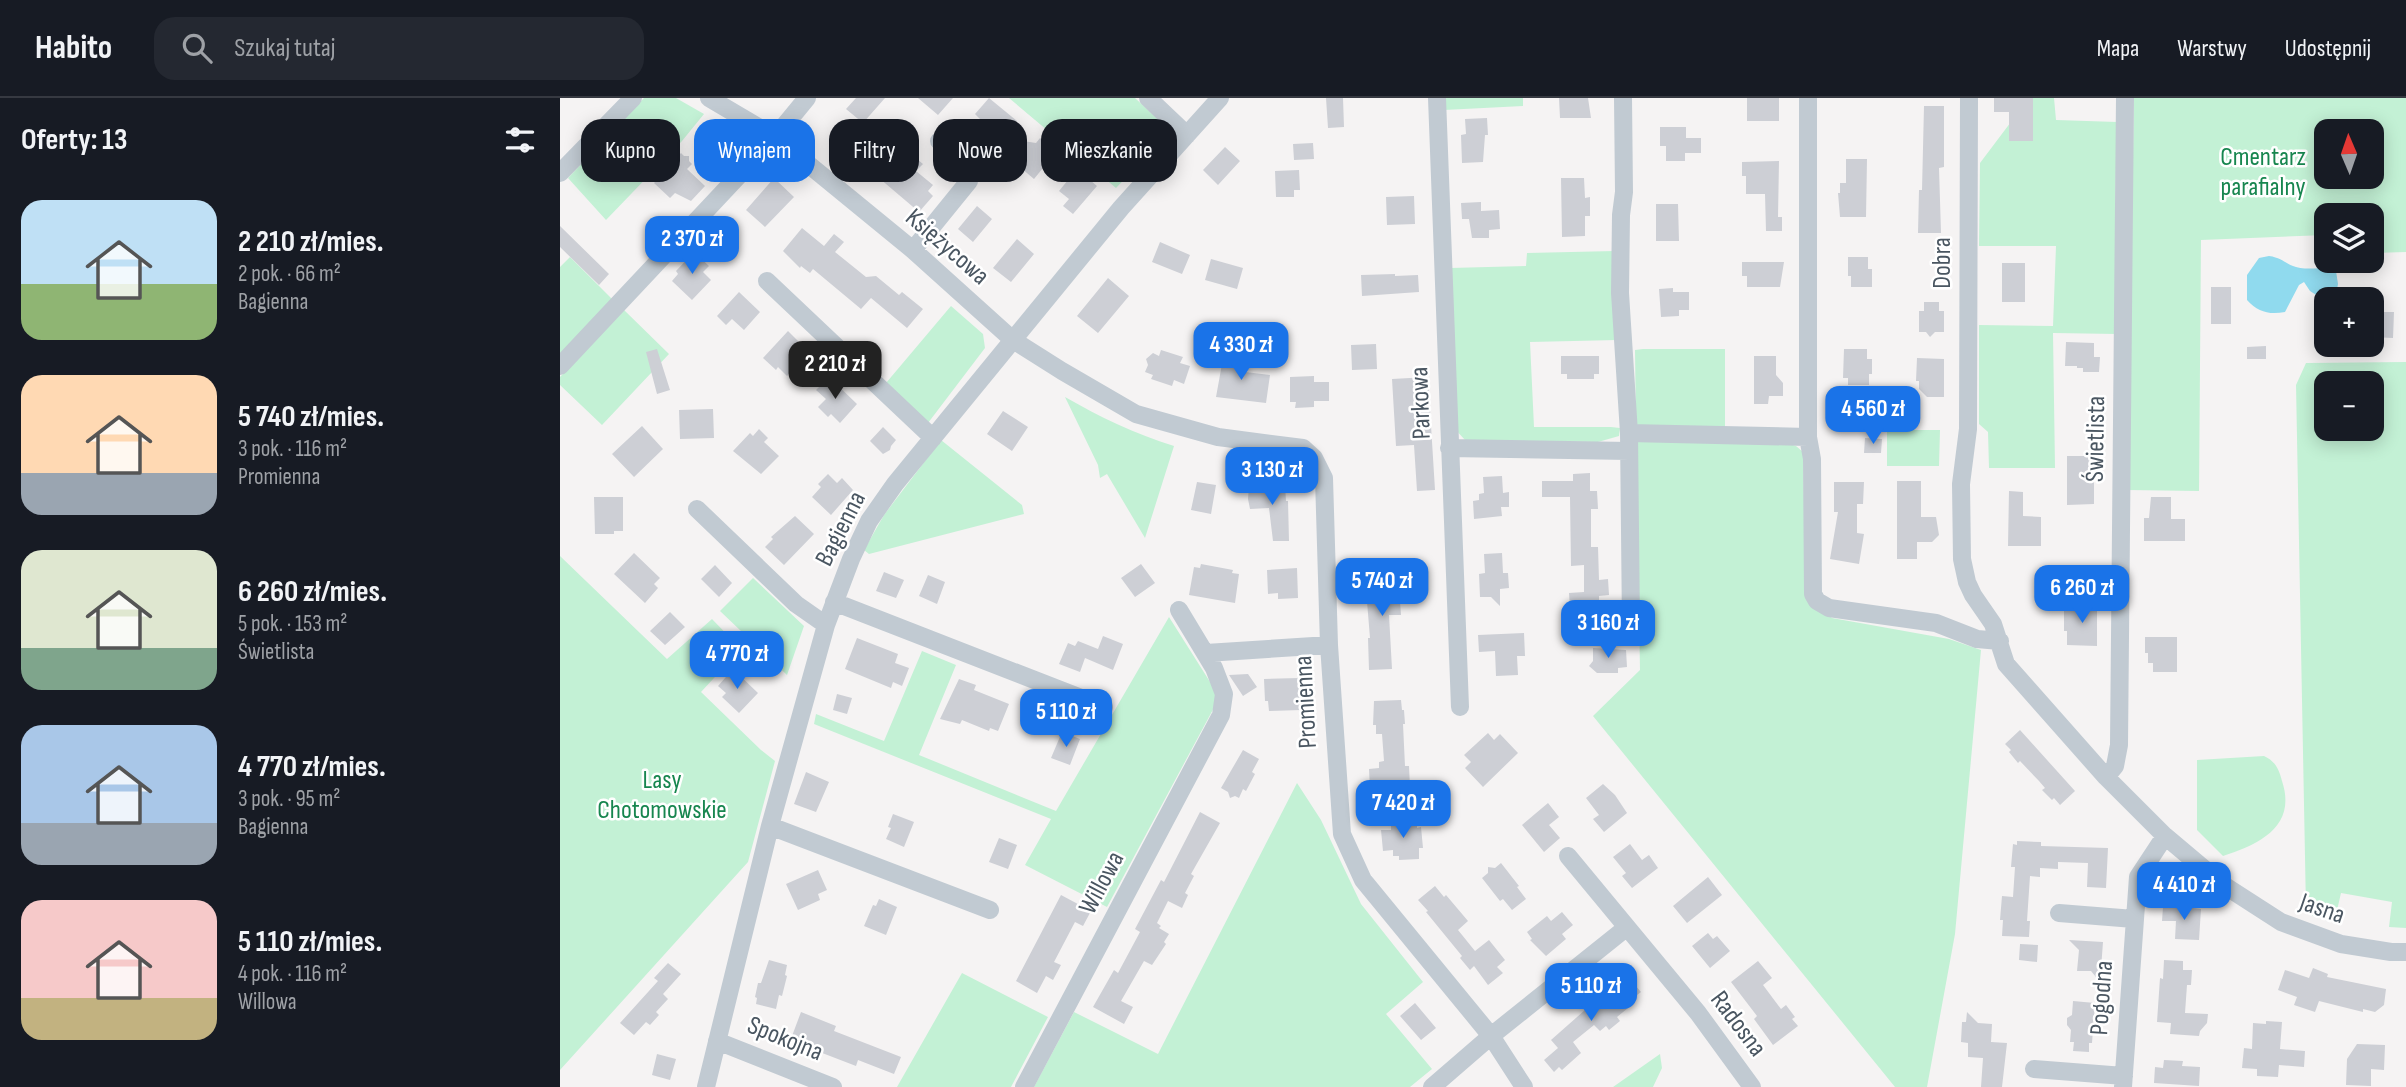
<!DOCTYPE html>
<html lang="pl">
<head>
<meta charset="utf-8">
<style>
  body { margin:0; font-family:"Sofia Sans Condensed",sans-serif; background:#242831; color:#f1f3f6; height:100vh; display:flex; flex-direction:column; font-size:26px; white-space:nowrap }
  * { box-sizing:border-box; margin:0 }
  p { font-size:23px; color:#9ea1a6 }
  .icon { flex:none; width:38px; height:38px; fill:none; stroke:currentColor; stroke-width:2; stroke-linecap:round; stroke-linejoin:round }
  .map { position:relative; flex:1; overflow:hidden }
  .side { display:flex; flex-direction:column; background:#171b24; width:560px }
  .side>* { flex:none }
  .top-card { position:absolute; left:21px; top:21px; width:665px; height:63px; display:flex; gap:14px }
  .needle { width:46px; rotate:358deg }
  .fabs { position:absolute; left:1754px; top:21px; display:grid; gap:14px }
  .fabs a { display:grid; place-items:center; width:70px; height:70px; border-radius:14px; background:#171b24; box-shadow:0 4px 18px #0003; font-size:35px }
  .price { position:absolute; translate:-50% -60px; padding:0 16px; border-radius:14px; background:#1a73e8; color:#fff; font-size:23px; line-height:46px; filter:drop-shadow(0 2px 4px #0008) }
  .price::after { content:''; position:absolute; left:50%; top:42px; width:21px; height:16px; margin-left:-10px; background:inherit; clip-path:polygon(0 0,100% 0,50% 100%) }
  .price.on { background:#222; color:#fff }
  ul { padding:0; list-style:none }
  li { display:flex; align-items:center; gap:21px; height:175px; padding:0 21px }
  li span { display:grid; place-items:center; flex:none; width:196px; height:140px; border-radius:21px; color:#555 }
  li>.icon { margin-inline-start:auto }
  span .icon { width:84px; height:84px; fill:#fffc; stroke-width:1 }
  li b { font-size:30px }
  h2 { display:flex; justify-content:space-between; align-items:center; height:84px; padding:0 21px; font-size:30px }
  .tag { padding:0 24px; border-radius:21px; background:#171b24; box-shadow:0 4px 18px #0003; font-size:24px; line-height:63px }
  .tag.on { background:#1a73e8; color:#fff }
  header { display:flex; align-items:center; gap:42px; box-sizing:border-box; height:98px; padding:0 35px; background:#171b24; border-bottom:2px solid #363941 }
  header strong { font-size:33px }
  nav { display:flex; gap:38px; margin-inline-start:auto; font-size:24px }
  .search { width:490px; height:63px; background:#242831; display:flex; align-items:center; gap:18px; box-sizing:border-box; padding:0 24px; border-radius:21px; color:#9ea1a6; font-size:26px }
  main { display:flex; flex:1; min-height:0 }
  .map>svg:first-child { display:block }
  .green { fill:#c3f1d5; fill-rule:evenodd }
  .water { fill:#90daee }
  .building { fill:#cdcfd5 }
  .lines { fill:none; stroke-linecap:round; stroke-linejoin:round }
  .minor { stroke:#c1cad2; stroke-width:18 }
  .labels { text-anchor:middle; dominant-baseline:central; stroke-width:5; stroke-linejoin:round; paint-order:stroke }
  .park-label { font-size:26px; fill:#17864f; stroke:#fff }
  .street-label { font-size:26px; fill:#4a5661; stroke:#fff }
</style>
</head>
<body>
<header>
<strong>Habito</strong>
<div class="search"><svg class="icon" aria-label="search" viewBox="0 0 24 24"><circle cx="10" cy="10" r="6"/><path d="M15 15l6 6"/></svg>Szukaj tutaj</div>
<nav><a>Mapa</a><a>Warstwy</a><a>Udostępnij</a></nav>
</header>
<main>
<section class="side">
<h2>Oferty: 13<svg class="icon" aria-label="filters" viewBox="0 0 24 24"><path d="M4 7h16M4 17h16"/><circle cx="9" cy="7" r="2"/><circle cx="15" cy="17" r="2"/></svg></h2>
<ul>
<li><span style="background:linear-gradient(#bfe0f5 60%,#8fb573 0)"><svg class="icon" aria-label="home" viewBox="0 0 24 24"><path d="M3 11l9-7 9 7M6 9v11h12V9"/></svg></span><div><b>2 210 zł/mies.</b><p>2 pok. · 66 m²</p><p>Bagienna</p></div></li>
<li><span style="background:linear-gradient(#ffd9b3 70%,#9aa5b1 0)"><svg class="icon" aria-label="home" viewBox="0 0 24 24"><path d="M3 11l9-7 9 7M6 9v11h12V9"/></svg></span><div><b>5 740 zł/mies.</b><p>3 pok. · 116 m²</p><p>Promienna</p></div></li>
<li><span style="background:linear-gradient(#dfe7d0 70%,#7fa58c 0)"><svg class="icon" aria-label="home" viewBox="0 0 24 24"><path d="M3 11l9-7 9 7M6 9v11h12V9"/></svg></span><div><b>6 260 zł/mies.</b><p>5 pok. · 153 m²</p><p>Świetlista</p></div></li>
<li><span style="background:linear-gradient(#a9c7e8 70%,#9aa5b1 0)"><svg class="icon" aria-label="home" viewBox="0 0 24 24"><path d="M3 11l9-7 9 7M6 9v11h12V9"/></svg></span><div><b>4 770 zł/mies.</b><p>3 pok. · 95 m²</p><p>Bagienna</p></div></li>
<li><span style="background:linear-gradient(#f6c9c9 70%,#c2b280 0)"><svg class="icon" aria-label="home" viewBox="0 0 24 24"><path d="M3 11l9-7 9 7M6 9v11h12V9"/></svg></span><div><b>5 110 zł/mies.</b><p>4 pok. · 116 m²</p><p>Willowa</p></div></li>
</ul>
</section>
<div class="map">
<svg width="1846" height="989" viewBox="0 0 1846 989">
  <rect width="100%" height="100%" fill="#f5f3f3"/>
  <path class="green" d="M84,0H116L144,16L122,43L46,122L8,80Z
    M449,0H575L603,26V41L556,90Z
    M884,0H963V8L884,12Z
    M1469,0H1494L1496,22L1557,24L1555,116L1557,236L1493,235L1495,370H1429L1428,334L1419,326V227L1493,228L1496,148H1419L1420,65Z
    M1574,0H1846V154L1813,155L1815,136L1811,135V117H1766V137L1641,142L1639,393L1567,392ZM1766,33H1811V79H1766Z
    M1055,153L1057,242L970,244L974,329H1051L1060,330L1059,338L1038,344L905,342L894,330L890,170L966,168L967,155Z
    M10,159L53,202L0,257V169Z
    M391,208L423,236L425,250L368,325L326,285Z
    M64,212L109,256L42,327L0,287V279Z
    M1083,251H1165V331L1080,330L1076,325L1075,252Z
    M1846,264V830L1829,829L1832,804L1781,795L1775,821L1753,818L1746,811L1736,287L1746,265ZM1766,285H1811V331H1766Z
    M505,299C540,319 575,336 614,348L585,440L547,376L540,380L538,367Z
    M1327,332H1380L1379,368H1327Z
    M381,342L462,407L464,416L309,456L304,452L324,417Z
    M1076,342L1224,344L1236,348L1243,354L1246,496L1272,520L1389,541L1421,552L1395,836L1367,989H1335L1033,618L1080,572Z
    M0,458L107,561L152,521L181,551L141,594L201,652L215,663L188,764L0,972Z
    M193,480L244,528L227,577L160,513Z
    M609,519L657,595V604L547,809L465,767L491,721L254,626L256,616L324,643L362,553L396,567L359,657L496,713Z
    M1704,658C1715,663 1719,671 1722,683C1737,728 1700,746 1663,758L1637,732V662Z
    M737,685L761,722L801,806L863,884L826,916L872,971L850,989H474L514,914L598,956Z
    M402,875L488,919L451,989H337Z
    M1100,956L1102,970L1093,989H1053Z"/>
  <path class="water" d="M1709,158C1723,160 1725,166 1736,169C1750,173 1761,167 1776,173L1778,186L1776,196L1764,202L1750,193L1744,184L1739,187L1725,214C1709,217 1698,214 1687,202V177L1699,160Z"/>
  <path class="building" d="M296,0H325L303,25L286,11Z
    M358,0H393L378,17Z
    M429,0L457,23L431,56L419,45L422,42L415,36L419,31L415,27L420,21L415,16Z
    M766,0H783L784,29L768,30Z
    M999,0H1028L1031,20H1000Z
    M1187,0H1219V23H1187Z
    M1434,0H1473V43H1449V14H1434Z
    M1364,8H1384V69L1379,70L1381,135H1358L1359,92H1362Z
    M927,20L928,37H925L923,64L902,65L901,37L906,36L905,21Z
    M1100,29H1126V40H1141V55H1125V63H1106V48H1100Z
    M480,40L496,54L474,81L461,70L466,63L459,56L463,43L476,45Z
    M753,45L754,61L734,62L733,46Z
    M324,46L339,59L346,52L363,66L356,73L373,87L368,93L373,98L359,114L299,63L313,47L319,52Z
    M665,49L680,63L658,87L643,72Z
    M121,55L124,58H129V63L132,66L127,71L145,88L131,103L115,95L110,100L94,85Z
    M1286,61H1307L1306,119H1280L1278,95H1280V85H1286Z
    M1219,63L1218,119H1222V133H1206L1205,96H1186V78H1182V64Z
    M517,71L537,88L513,116L503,108L509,101L499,93Z
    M739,72L740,92H734V99H716L715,73Z
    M214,80L234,99L205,129L186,112Z
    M1001,80H1024L1025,100L1030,99V118H1025V138L1002,139Z
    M854,98L855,126L827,127L826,99Z
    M921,104V113L939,112L940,131L929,132V140H912L909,121H902L901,105Z
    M1096,106H1118L1119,143H1096Z
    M417,108L432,121L413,144L398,131Z
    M0,128L49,176L39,187L0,149Z
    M242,130L264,148L274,136L284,144L275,154L306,179L316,178L339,197L342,194L363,211L347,230L311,200L301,211L253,171L250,175L241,168L240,170L223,153Z
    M457,141L474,156L451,184L433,170Z
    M600,144L630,157L622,176L592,164Z
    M134,154L149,168L143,174L151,182L132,202L112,183L118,176L116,173Z
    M1288,159H1308V171H1312V189H1291V178H1288Z
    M651,161L683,170L677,191L645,182Z
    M1182,164H1224L1220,189H1187V178H1182Z
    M1442,165H1465V204H1442Z
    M835,176V178L858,177L859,194L802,198L801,177Z
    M548,180L569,198L538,235L517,218Z
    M1651,189H1671V226H1651Z
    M1113,190V194H1129V212H1119V218L1101,219L1099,191Z
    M179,194L200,214L184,232L172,221L166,227L157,218Z
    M1364,204H1379V213H1384V234H1375L1370,239L1366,234H1359V213H1364Z
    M1811,214H1834L1833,240L1811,239Z
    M228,233L249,254L227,278L218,269L216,272L203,260Z
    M1506,244L1534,245V259H1540L1539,274H1523V270H1517V268H1505Z
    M816,246L817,271L792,272L791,247Z
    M1706,248V261H1687V249Z
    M97,251L110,292L97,296L86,254Z
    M1284,251H1307V261H1312V276H1309V287H1288V280H1283Z
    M601,252L623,259L620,265L630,268L624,286L614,282L612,288L591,281L593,277L585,274L588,267L586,261L593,255L599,258Z
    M664,255L679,257L677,273L710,277L706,305L656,299Z
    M1001,258H1039V276H1034V281H1007V276H1001Z
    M1194,258H1216V277L1223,285V298H1209L1208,306H1194Z
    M1357,260L1384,261V299H1367L1359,291V283H1356Z
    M754,278V284H769V303H754V309L735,310L736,304H730V279Z
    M269,279L297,306L280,325L271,316L268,319L258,309L266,301L256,292Z
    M868,279L875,392L857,393L854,347L836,348L832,281Z
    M153,311L154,340L120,341L119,312Z
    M443,313L468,329L452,353L427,336Z
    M82,328L103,351L74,379L52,356Z
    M323,329L336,342L331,348L330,352L323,356L310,343Z
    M199,331L208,340L204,344L219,358L201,376L173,353L190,335L193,338Z
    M1305,340L1322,341L1321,355H1304Z
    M1507,358H1538V378L1534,377V406L1507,407Z
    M1030,375V393H1037L1038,411H1031V449H1038L1039,482L1048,481L1049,497L1039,498V510H1035L1036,524L1004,525V510H1010L1009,495L1024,494V467L1011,468L1010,399H982V383H1013V376Z
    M268,376L277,385L282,380L293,392L271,417L252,399L261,389L258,386Z
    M942,378L943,395L949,394V409H941L942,418L914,421L913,403L919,402V396L924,395L923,379Z
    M1337,383H1361V419H1376L1379,437L1372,444H1357V461H1337Z
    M637,384L656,387L651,416L631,412Z
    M719,384V388L725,387L726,403H728L729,443H713L709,410L690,411L688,401L689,388H697V385Z
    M1274,384H1304L1303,406H1297V435L1304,436L1299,466L1270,461L1278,414H1274Z
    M1449,393L1463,394V418L1481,419V448H1448Z
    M34,399H63V433H54V436H35Z
    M1591,399H1611V421H1625V443H1584V420H1589Z
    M235,418L254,436L224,467L205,449L213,441L211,439Z
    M74,455L100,480L94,486L98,490L85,505L54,476Z
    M942,455L943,475H948L949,490L940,491V508L931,499H920L919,476L925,475L924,456Z
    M581,466L595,485L575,499L561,480Z
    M641,466L673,472L672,475L679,476L675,505L629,497L634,469L640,470Z
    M155,467L172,485L159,499L141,481Z
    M737,470L738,500L718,501V495L708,496L707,472Z
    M324,474L344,482L336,500L316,493Z
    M838,476L841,517H829L832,571L809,572L808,540H810L805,479Z
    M368,477L385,484L377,506L359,498Z
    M1514,505H1537V548L1507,547V533H1504V511H1513Z
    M110,514L125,529L105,547L90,533Z
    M964,535L965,558H957L958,577L936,578L935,553L919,554L918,537Z
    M543,538L563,546L553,572L525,560L520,574L499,566L508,545L515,548L518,543L538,551Z
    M1585,539H1617V574H1593V565H1588V555H1585Z
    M297,540L338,556L335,565L349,570L342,588L333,584L331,590L285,571Z
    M1033,550L1066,552L1067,569L1058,570V575H1037L1029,568L1033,563Z
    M173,571L198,595L179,615L162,599L166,595L158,588Z
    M688,576L697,589L683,598L669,577Z
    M739,580L741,612L709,613L708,603H705L704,581Z
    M399,581L416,587L414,592L449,606L438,633L430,630L429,633L402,622L400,626L380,621Z
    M277,596L292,600L287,616L273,612Z
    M841,602L842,612H844L845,626H843L845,668H849L850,689H846L847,699L827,701L826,697H821L820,691H810L809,671L819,670V664L824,663L822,636H816V627H813L814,603Z
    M1460,632L1515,693L1500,707L1494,700L1492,702L1482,692L1485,690L1479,683L1460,663L1458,665L1449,654L1451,652L1445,646Z
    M502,634L520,641L510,667L491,660Z
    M928,635L934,642L940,636L958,655L923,689L905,670L911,664L904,657Z
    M683,652L699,661L692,674L695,676L686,693L683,691L679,700L675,698L670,700L668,694L661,690Z
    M246,674L269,684L256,714L234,706Z
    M1043,686L1055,697L1067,715L1044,734L1033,721L1039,717L1026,700Z
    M988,705L999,719L989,727L1000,740L984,754L962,727Z
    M640,714L660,725L631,776L634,778L625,795L628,797L622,810L608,803L597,825L601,828L599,830L609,836L604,844L606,846L592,867L584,863L561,903L573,909L564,926L533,909L554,872L558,875L580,834L575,831L601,782L604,784Z
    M333,716L354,724L344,749L326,741L331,730L328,729Z
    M857,723V730L861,729L863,750H859V761L839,762V758H833V752L823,753L821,732H831V725Z
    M439,740L457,747L448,771L429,764Z
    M1457,743L1481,744V748L1548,750L1546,790L1527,789L1528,765L1498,764V771L1480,770V779L1470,778L1467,823H1470L1469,839L1442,838L1443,822H1440L1442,798L1453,799L1455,769H1451L1453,746L1457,747Z
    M1070,746L1082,762L1089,757L1098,770L1072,790L1062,778L1066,775L1053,759Z
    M941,765L959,788L957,789L966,801L952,812L943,801L940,803L922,780L928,775V769L935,770Z
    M258,772L267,792L258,796L260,802L238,812L226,786Z
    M1148,779L1162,797L1127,825L1113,808Z
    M875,788L884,799L886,797L908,823L898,832L915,853L929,842L945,862L937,869L943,875L928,887L914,868L910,872L900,860L902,858L866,814L868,813L858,802Z
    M501,797L531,813L523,828L515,824L494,864L501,867L493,882L486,878L477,895L456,883Z
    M319,801L337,809L326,837L304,828L313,807L316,808Z
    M1629,806L1633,810L1641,811L1639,842L1615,841L1616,823H1602L1603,809L1625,810Z
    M1002,814L1013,827L1002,836L1006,841L986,858L970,842L972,841L967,834L987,818L991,823Z
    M1148,835L1153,841L1157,838L1170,853L1150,870L1132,848Z
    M1509,842L1543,844L1540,884L1531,873H1517L1519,852Z
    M1460,846L1478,847L1477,864L1459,862Z
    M209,862L227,867L225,877L227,878L222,898L219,897L216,911L196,906L197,900L195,899L198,885H201Z
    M1604,862L1623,863V872H1632L1631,887H1627L1625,915L1648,916L1647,925L1640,933L1639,938L1610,936L1611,925L1597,924L1600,880L1603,881Z
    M1198,863L1212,880L1203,887L1221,911L1226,907L1235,919L1232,921L1238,928L1213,947L1194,921L1197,918L1171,884Z
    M108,865L121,876L103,896L108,901L96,914L99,917L90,927L86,924L74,937L60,925L98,883L94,880Z
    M1753,870L1768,876L1767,879L1826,891L1824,907L1815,914L1803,911V914L1759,903L1755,914L1734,907L1737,899L1718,892L1725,872L1749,880Z
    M1069,880L1081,894L1065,906L1068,910L1057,919L1060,923L1049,932L1046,928L1040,933L1034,927L1013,944L1021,955L1002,972L999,969L994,974L984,962L998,950L991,942L1051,889L1054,893Z
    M1513,903L1535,905L1532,945H1529V954L1513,953L1514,944H1510L1511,932L1507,927V920L1512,917Z
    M855,905L876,930L861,942L840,918Z
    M241,914L276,928L274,933L341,959L334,976L298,962L296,968L257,953L258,949L232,938Z
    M1407,914L1418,925L1432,926L1431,944L1447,945L1442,989H1421L1423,960L1408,959V945L1401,944L1402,924H1406Z
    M1706,923L1722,924L1720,951L1745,953L1744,969L1719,967L1718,979L1697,978V971L1682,970L1684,950L1692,951L1693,925L1706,926Z
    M1797,946L1825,947L1824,972L1811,971V988L1786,987L1787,961Z
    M97,956L116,961L110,982L92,977Z
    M1604,962L1623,963L1622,968L1640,969L1639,988L1594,985L1595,969L1603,970Z"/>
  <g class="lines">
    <path class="minor" d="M149,0L215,39L353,152L453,242L502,273L576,316L658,339L743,350L754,360L764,380L769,547L782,736L803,782L931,938L964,989
      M588,0L627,37
      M877,0L900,609
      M1063,0L1064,94L1061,117L1060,195L1069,335L1071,529
      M1248,0V339L1252,361L1253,496L1257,503L1269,510L1376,525L1417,541L1440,543
      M1409,0L1408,331L1401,386L1402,461L1407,484L1413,497L1433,526L1446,566L1546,679L1605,738L1662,786L1721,824L1781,846L1831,854H1846
      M0,75L73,0
      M353,152L409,83L407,69L379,43
      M207,183L373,340
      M0,268L215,39L247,0
      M1069,335L1248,339
      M889,350L1069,353
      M137,411L236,506L266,527
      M274,504L544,609
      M646,555L769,547
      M1546,679L1555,668L1559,647L1565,0
      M210,728L430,812
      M1008,758L1138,915L1192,989
      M1499,815L1574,821
      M157,943L273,989
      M1474,971L1564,978
      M146,989L210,728L266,527L291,461L309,423L335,386L561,110L660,0
      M464,989L661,617L664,596L654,570L619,512
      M872,989L931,938L1066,830
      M1563,989L1578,779L1605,738"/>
  </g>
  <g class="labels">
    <g class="park-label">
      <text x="1703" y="59">Cmentarz<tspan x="1703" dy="30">parafialny</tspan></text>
      <text x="102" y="682">Lasy<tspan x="102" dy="30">Chotomowskie</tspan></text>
    </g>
    <g class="street-label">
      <text transform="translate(387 149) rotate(41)">Księżycowa</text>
      <text transform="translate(1382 165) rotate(-90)">Dobra</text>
      <text transform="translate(861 305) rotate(-92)">Parkowa</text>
      <text transform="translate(1536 341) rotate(-89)">Świetlista</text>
      <text transform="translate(281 431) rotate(-63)">Bagienna</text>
      <text transform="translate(746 604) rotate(-93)">Promienna</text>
      <text transform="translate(542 785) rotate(-62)">Willowa</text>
      <text transform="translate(1762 811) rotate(19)">Jasna</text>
      <text transform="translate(1542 900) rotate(-86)">Pogodna</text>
      <text transform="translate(1178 926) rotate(53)">Radosna</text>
      <text transform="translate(225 941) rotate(22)">Spokojna</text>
    </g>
  </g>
</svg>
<div class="fabs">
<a><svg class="needle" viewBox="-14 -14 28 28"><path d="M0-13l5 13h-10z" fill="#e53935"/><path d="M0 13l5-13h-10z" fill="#9ea1a6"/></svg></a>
<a><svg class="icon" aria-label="layers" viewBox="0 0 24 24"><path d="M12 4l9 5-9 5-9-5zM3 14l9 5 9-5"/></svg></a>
<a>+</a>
<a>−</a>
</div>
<b class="price" style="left:132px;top:178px">2 370 zł</b>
<b class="price" style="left:681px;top:284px">4 330 zł</b>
<b class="price on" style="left:275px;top:303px">2 210 zł</b>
<b class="price" style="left:1313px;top:348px">4 560 zł</b>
<b class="price" style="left:712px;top:409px">3 130 zł</b>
<b class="price" style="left:822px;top:520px">5 740 zł</b>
<b class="price" style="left:1522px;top:527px">6 260 zł</b>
<b class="price" style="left:1048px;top:562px">3 160 zł</b>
<b class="price" style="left:177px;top:593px">4 770 zł</b>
<b class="price" style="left:506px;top:651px">5 110 zł</b>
<b class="price" style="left:843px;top:742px">7 420 zł</b>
<b class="price" style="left:1624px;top:824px">4 410 zł</b>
<b class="price" style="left:1031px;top:925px">5 110 zł</b>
<div class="top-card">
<a class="tag">Kupno</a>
<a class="tag on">Wynajem</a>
<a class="tag">Filtry</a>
<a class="tag">Nowe</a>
<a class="tag">Mieszkanie</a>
</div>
</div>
</main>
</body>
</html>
